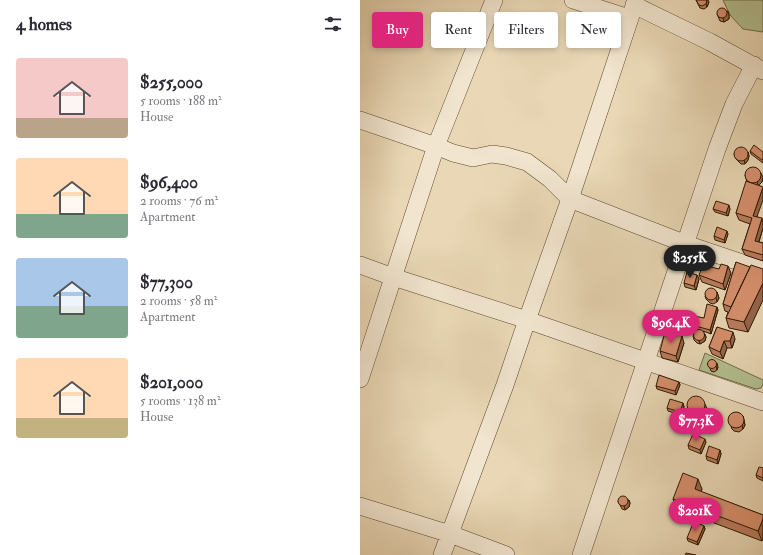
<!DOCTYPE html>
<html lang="en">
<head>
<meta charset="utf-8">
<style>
  body { margin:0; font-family:"IM FELL Double Pica",serif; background:#f7f7f7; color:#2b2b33; height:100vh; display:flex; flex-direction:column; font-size:15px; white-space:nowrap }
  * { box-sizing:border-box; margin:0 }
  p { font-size:13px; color:#7c7c81 }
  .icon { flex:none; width:22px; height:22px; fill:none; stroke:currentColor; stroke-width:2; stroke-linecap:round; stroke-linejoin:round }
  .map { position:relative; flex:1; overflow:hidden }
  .side { display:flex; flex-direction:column; background:#fff; width:360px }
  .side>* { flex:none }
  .banner { position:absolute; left:12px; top:12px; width:331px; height:36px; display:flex; gap:8px }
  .price { position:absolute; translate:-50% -34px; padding:0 9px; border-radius:14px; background:#db2777; color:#fff; font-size:13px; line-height:26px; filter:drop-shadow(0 1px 2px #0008) }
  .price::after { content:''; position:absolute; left:50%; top:24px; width:12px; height:9px; margin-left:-6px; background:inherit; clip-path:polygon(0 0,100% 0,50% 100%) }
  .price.on { background:#222; color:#fff }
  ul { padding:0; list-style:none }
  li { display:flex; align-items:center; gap:12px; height:100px; padding:0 16px }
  li span { display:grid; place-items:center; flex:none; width:112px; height:80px; border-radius:4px; color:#555 }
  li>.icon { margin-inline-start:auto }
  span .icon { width:48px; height:48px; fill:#fffc; stroke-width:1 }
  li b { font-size:17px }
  h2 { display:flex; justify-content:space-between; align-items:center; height:48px; padding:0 16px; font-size:17px }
  .pill { padding:0 14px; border-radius:4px; background:#fff; box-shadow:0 2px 6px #0003; font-size:14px; line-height:36px }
  .pill.on { background:#db2777; color:#fff }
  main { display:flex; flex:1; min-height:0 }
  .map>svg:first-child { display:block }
  .green { fill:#b3bf90; stroke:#706c48 }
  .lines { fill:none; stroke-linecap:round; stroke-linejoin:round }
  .street-casing { stroke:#5d482d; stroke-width:18 }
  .street { stroke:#f1e5cf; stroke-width:17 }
  .wall { fill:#b87b5e; stroke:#2e1900 }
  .shaded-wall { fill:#96644c; stroke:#2e1900 }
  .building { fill:#d68f6d; stroke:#2e1900 }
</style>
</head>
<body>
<main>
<section class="side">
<h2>4 homes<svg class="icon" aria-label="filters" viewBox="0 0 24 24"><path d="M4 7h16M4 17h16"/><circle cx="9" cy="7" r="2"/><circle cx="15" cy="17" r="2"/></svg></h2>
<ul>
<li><span style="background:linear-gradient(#f6c9c9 75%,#b9a48a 0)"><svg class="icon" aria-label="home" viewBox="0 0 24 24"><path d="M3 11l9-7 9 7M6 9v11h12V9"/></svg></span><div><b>$255,000</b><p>5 rooms · 188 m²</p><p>House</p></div></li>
<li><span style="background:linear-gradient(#ffd9b3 70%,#7fa58c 0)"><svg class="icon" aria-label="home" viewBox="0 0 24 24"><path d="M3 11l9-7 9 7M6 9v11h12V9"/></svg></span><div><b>$96,400</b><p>2 rooms · 76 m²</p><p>Apartment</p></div></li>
<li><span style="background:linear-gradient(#a9c7e8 60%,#7fa58c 0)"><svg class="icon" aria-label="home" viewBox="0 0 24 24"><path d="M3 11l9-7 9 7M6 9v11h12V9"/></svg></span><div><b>$77,300</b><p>2 rooms · 58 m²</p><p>Apartment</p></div></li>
<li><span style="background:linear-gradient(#ffd9b3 75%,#c2b280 0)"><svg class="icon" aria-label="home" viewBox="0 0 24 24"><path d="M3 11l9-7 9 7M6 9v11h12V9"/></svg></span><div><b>$201,000</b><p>5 rooms · 138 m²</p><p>House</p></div></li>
</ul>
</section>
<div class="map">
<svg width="403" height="555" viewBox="0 0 403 555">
  <rect width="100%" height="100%" fill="#e9d7b5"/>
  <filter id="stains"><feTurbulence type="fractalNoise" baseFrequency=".005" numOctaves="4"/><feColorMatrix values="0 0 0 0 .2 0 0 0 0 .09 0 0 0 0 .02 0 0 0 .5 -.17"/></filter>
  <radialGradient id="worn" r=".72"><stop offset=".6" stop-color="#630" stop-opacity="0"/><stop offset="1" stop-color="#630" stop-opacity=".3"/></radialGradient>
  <path class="green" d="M363,0H401L403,1V32L383,29L370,15Z
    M345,353L403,380V384L401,388L396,389L339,370Z"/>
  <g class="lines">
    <defs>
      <path id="street" d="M213,0L269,18
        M274,5L350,42L403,71
        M0,120L76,146L93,153L113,158L132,154L146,156L167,162L190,179L210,199L326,244L403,270
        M0,265L33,277L167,320L403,402
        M0,379L76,146L134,0
        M0,506L90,534L146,555
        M82,555L145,385L167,320L210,199L276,0
        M221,555L357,149L374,104L394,65"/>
    </defs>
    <use href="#street" class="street-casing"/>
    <use href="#street" class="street"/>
  </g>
  <path class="wall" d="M336,0L349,2L347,7L344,9L340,8Z
    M368,11L369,15V19L364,22L360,21L357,14Z
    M390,151L403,152V163L391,154Z
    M388,152L389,156L388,160L385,164H381L376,159L374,154Z
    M385,175L403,177L402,182L399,185L397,217L403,222V228L399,242L403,243V261L385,255L382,249L390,224L379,220L376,213L387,182Z
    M353,209H370L368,216L355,212Z
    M368,234L365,243L355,240L354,236Z
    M376,262L388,332L369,328L366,318L368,312L365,311L363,304Z
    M359,269L371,273L365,290L342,282L339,275Z
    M337,275L339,279L336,290L325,287L324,283Z
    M357,292L359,298L357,302L353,304L350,303L346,299L345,296Z
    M357,307L358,310L351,334L343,331L346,337L345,341L340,344L337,343L334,340L333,336L336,330L322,326L321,322L344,318Z
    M357,327L375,339L372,348H367L363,359L352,354L349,347Z
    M324,343L318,362L302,358L300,351Z
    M348,363L358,367L357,370L354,372L351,371Z
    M319,382L320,385L316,395L297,389L296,386Z
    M323,403L324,407L321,415L308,411L307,408Z
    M328,406L348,411V414L344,419L339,421L334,420L332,418Z
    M383,416L385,425L383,429L379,432L374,431L372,429L369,421Z
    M346,442L341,454L329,449L328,445Z
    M360,450L361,454L358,464L347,460L346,456Z
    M403,468V481L397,478L396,475Z
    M342,489L341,492L403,515L402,541L317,509L313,499Z
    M269,500L270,503L269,507L265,510L262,509L258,501Z
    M344,526L345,529L338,545L328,541L327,538Z"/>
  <path class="shaded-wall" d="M347,0H348L349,2L347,7L346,4Z
    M368,11L369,15V19L364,22L363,18Z
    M388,152L389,156L388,160L385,164L384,160Z
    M401,173L403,177L402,182L398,186L397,182Z
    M403,187V200L395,222L393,216Z
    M369,205L370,209L368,216L366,213Z
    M402,218L403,222V228L397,247L395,241Z
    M367,231L368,234L365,243L364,240Z
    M368,266L371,273L365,290L363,284Z
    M337,275L339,279L336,290L334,286Z
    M403,283V300L388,332L384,322Z
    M357,292L359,298L357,302L356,298Z
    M357,307L358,310L351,334L350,330Z
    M373,332L375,339L372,348L370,341Z
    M345,334L346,337L345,341L340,344L339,341Z
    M322,336L324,343L318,362L316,356Z
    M364,341L367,348L363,359L360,352Z
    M357,363L358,367L357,370L356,366Z
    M319,382L320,385L316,395L315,391Z
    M323,403L324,407L321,415L320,412Z
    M345,404L348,411V414L344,419L342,412Z
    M383,416L385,425L383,429L382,426Z
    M345,439L346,442L341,454L340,450Z
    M360,450L361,454L358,464L357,460Z
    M338,479L342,489L338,499L335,489Z
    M269,500L270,503L269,507L265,510L264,506Z
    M403,519V538L402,541L398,531Z
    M344,526L345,529L338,545L337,542Z"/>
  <path class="building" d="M336,0H347L346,4L342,6L339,5Z
    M357 13a5 5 0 1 1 10 0a5 5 0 1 1-10 0Z
    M394,145L403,152V159L402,160L390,151Z
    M374 154a7 7 0 1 1 14 0a7 7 0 1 1-14 0Z
    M385 175a8 8 0 1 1 16 0a8 8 0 1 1-16 0Z
    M386,181L403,187L393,216L402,218L395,241L403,243V255L382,249L392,218L376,213Z
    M356,201L369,205L366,213L353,209Z
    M357,227L367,231L364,240L354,236Z
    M376,262L390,267L371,307L363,304Z
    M361,264L368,266L363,284L339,275L343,265L359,269Z
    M391,265L403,269V283L384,322L366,318Z
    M327,272L337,275L334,286L324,283Z
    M345 294a6 6 0 1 1 12 0a6 6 0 1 1-12 0Z
    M347,304L357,307L350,330L321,322L324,314L344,318Z
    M357,327L373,332L370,341H364L360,352L349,347Z
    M333.5 335a5.5 5.5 0 1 1 11 0a5.5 5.5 0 1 1-11 0Z
    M305,332L322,336L316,356L300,351Z
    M347.5 364a4.5 4.5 0 1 1 9 0a4.5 4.5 0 1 1-9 0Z
    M299,375L319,382L315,391L296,386Z
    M327 405a9 9 0 1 1 18 0a9 9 0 1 1-18 0Z
    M310,399L323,403L320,412L307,408Z
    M368 420a8 8 0 1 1 16 0a8 8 0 1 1-16 0Z
    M333,434L345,439L340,450L328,445Z
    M349,446L360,450L357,460L346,456Z
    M399,467L403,468V478L396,475Z
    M323,473L338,479L335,489L403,515V519L398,531L313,499Z
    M258 501a5 5 0 1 1 10 0a5 5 0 1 1-10 0Z
    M334,521L344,526L337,542L327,538Z
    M326,553L336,555H325Z"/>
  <rect width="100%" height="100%" filter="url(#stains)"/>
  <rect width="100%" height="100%" fill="url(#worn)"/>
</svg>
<b class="price on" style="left:330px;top:279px">$255K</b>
<b class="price" style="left:311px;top:344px">$96.4K</b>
<b class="price" style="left:336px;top:442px">$77.3K</b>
<b class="price" style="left:335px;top:532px">$201K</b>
<div class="banner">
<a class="pill on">Buy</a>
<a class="pill">Rent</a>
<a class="pill">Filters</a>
<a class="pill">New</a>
</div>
</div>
</main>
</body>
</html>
